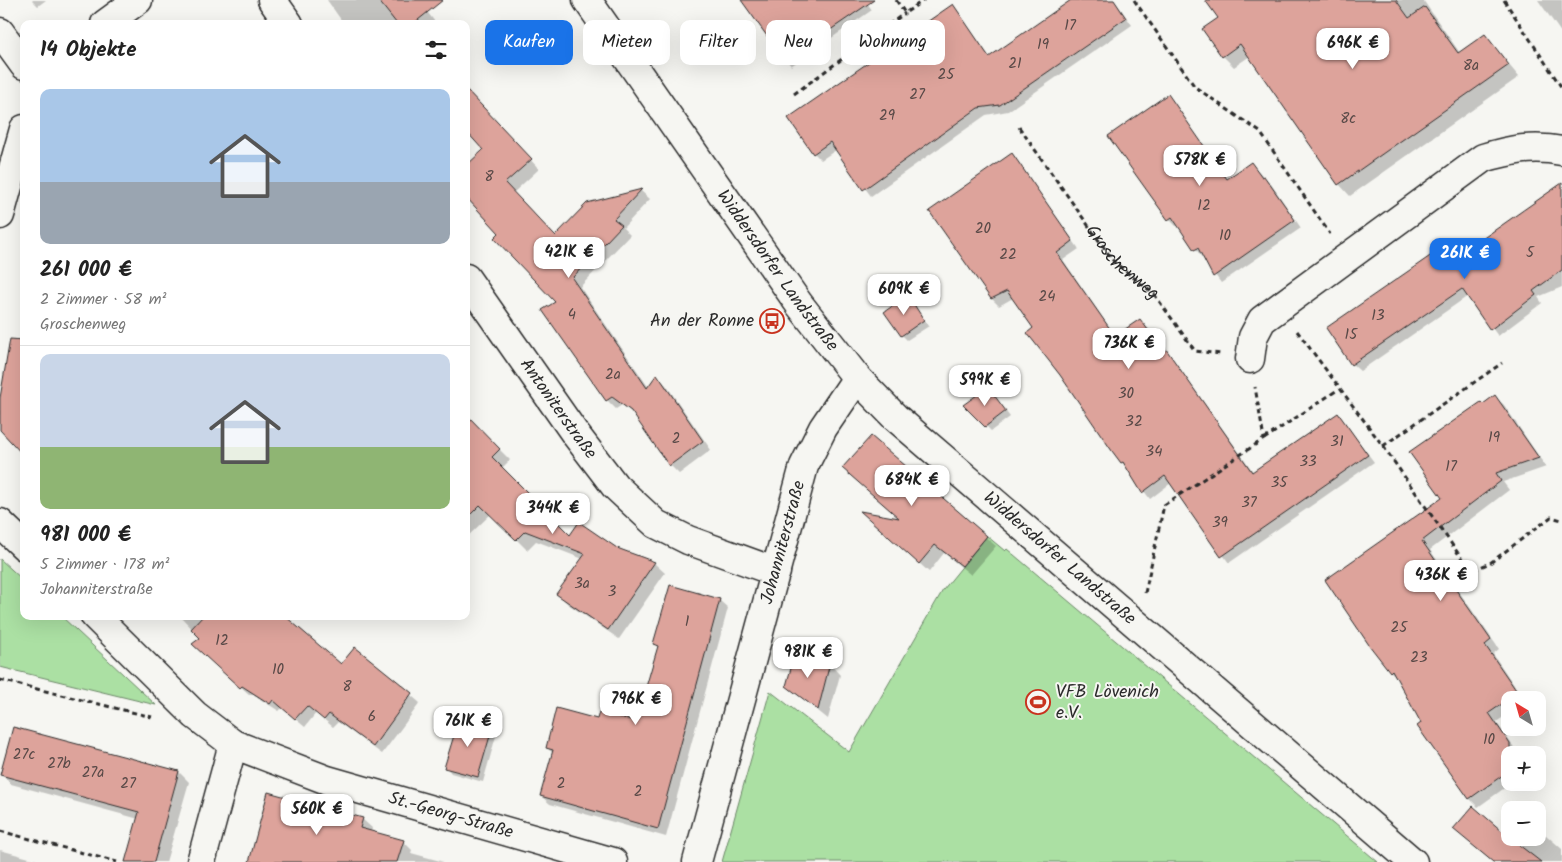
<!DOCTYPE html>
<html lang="de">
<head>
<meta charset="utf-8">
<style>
  body { margin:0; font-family:Kalam,sans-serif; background:#f2f2f2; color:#222; height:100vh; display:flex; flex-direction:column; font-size:19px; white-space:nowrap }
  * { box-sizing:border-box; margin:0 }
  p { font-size:16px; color:#767676 }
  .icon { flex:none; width:28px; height:28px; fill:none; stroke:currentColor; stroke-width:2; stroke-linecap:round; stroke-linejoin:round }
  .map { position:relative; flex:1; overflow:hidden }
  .side { position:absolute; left:20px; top:20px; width:450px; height:600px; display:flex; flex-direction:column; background:#fff; border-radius:10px; box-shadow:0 5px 20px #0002 }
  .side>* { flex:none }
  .banner { position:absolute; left:485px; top:20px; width:475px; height:45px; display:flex; gap:10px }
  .needle { width:32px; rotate:323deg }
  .buttons { position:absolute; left:1501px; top:691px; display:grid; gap:10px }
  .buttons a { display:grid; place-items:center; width:45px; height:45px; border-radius:10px; background:#fff; box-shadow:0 5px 20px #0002; font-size:25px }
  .price { position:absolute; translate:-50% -42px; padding:0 11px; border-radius:10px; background:#fff; color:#222; font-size:16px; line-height:32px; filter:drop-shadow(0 1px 2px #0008) }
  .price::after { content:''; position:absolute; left:50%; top:30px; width:15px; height:11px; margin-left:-8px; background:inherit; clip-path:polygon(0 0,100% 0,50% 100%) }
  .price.active { background:#1a73e8; color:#fff }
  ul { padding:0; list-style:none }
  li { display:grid; align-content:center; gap:10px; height:265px; padding:0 20px }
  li+li { border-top:1px solid #e0e0e0 }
  li span { display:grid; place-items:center; height:155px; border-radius:10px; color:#555 }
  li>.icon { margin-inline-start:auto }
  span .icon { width:90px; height:90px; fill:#fffc; stroke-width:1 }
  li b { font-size:21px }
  h2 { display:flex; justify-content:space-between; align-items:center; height:60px; padding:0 20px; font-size:21px }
  .chip { padding:0 18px; border-radius:10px; background:#fff; box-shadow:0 5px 20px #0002; font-size:18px; line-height:45px }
  .chip.active { background:#1a73e8; color:#fff }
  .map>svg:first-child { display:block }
  .green { fill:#abe0a3; stroke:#6b8667 }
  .shadow { fill:#0003 }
  .building { fill:#dda39b; stroke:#2b2b2b }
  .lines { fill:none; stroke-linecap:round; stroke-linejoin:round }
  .street-casing { stroke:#2b2b2b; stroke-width:31 }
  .secondary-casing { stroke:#2b2b2b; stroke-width:31 }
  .path { stroke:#2b2b2b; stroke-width:3; stroke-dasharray:5 4; stroke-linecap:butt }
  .street { stroke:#f6f6f2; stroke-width:28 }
  .secondary { stroke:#f6f6f2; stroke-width:28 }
  .labels { text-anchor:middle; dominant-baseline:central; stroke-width:4; stroke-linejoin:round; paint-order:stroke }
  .number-label { font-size:15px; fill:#584947 }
  .street-label { font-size:18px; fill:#2b2b2b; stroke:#f6f6f2 }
  .poi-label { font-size:18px; fill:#2b2b2b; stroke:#f6f6f2; text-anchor:end }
</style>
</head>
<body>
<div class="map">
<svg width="1562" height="862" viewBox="0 0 1562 862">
  <rect width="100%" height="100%" fill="#f6f6f2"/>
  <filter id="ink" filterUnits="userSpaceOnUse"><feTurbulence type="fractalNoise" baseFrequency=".02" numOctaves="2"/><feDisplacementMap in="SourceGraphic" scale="10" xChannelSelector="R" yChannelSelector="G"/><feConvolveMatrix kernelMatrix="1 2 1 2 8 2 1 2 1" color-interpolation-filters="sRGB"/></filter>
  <g filter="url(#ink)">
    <path class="green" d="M987,536L1005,551L1007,549L1020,560L1378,862H722L770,691L849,752L943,590Z
      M0,559L24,581V616H61L156,705L0,667Z"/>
    <path class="shadow" d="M32,0H46L38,6Z
      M327,0H418L435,22L344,24Z
      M742,0H865L872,10L791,66Z
      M1073,0H1114L1132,25L1008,111L986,115L871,196L836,150L821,160L814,153L953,6L990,57Z
      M1207,0H1423L1460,53L1485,36L1519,77L1350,196L1339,184L1250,56L1234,67L1223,56L1220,19Z
      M1538,0H1562V34Z
      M1168,96L1228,180L1251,164L1271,184L1301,228L1221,283L1178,225L1176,226L1169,219Z
      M474,98L539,169L513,193L555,238L588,205L641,191L650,199L623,228L630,235L580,287L649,388L657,376L666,385L711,450L679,474L670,465L635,415L622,405L616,409L607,400L557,302L501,233Z
      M1012,154L1079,249L1063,260L1116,337L1140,320L1160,341L1254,473L1338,414L1374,462L1229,563L1171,483L1150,499L1122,462L1013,298L999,306L992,299L931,211Z
      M1562,194V287L1538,297L1542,303L1498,336L1468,296L1360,371L1352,364L1435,253L1446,265Z
      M908,297L929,326L907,340L902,335Z
      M988,388L1010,417L991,431L965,405Z
      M1495,397L1504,405L1546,467L1503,482L1509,490L1430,550L1499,649L1493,654L1524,700H1510V713L1496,722L1519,755H1510V782H1513L1478,807L1470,799L1419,726L1422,724L1399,679L1390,671L1326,580L1443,499L1483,405Z
      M466,416L510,460L502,468L570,537L654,563L665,573L619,639L568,604L558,594L583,559L536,541L527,550L491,514L466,538Z
      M871,438L996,546L971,575L944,553L929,572L871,520H902Z
      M719,600L728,608L666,837L550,804L541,796L554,754L547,748L598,721L637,723L659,648L655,644Z
      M180,616H271L341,666L356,648L420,703L382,754L338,722L333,727L316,713L305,727L282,708L279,711L252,694L250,695L203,653L201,638Z
      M796,655L830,664L840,675L828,719L787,686Z
      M491,730L496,736L483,782L451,773L446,767Z
      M179,772L189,782L166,862H126L139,819L11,784L1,774Z
      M362,819L372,828L371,832L403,841L412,850L411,853L444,862H250Z
      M1538,828L1562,849V862H1500L1494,856L1490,860L1455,829L1520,846L1528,838H1538Z
      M0,850L44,862H0Z"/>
    <path class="building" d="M378,0H443L413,24H397Z
      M741,0H874L785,61Z
      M1071,0H1114L1126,18L1000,105L978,108L863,190L830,142L813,154L788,118L953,4L989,57Z
      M1205,0H1396L1409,18L1425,7L1458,53L1485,34L1509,65L1338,185L1240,44L1222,57L1202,29L1218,18Z
      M466,89L532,159L505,183L555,236L587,203L642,189L614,219L622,225L572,278L647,388L657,374L703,441L669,466L631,411L612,397L606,401L542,310L555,302L494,238L499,233L466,197V166L483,150L466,131Z
      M1168,94L1227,179L1251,162L1262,177L1264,176L1295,220L1213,277L1198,248L1194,250L1172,217L1168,220L1108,136Z
      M1012,153L1073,241L1057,253L1115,336L1140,319L1151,334L1154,332L1252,472L1338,413L1368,455L1221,557L1165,476L1142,493L1123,462L1121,463L1112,451L1060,375L1027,333L1033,328L1007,291L991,299L929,211Z
      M1562,183V270L1533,291L1536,295L1490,330L1462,289L1351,365L1326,328L1436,252L1445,265Z
      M908,295L924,320L901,336L884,312Z
      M10,339L24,340V456L0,430V398Z
      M988,387L1006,411L985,427L963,405Z
      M1495,395L1539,458L1496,473L1501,481L1422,541L1491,640L1485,645L1518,693L1489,713L1510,744V770L1469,799L1417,726L1421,723L1392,670L1390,672L1369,645L1325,580L1442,498L1409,452L1481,402L1483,404Z
      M466,414L500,449L492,457L570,535L579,522L617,548L655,562L608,630L556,594L585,554L525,531L516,540L480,505L466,519Z
      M871,436L987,536L962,566L935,545L919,564L860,511L899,518L842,468Z
      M670,585L720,599L658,829L540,796L553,750L546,748L556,708L597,719L599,712L636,721L658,646L653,644Z
      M203,616H285L341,664L355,647L412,693L373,747L329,714L324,720L307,706L295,719L273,700L270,704L242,686L240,688L192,644L200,638L191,629Z
      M795,654L830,663L818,710L786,686Z
      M459,719L492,729L478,777L444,768Z
      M13,727L179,771L154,862H125L139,812L0,775Z
      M268,792L363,818L360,828L404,840L397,862H249Z
      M1473,806L1510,838L1541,862H1493L1453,829Z"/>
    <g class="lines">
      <defs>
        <g id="street">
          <path d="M272,0L289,24"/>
          <path d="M105,24L138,0"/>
          <path d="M0,32L24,65"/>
          <path d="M0,215L24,129"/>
          <path id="s2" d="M466,278L576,435L615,486L656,524L688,540L776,572"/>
          <path d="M1250,359L1253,337L1262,320L1483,158C1510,150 1533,145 1562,151"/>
          <path d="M0,523L24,546"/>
          <path id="s3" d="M95,616L195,715L233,744L327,780L613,862"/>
          <path d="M201,862L233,744"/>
          <path id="s4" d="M697,862L804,466L823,428L857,378"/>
        </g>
        <g id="secondary">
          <path id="s5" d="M587,0L799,304L857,378L895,417L1413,862"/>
        </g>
      </defs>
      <use href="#street" class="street-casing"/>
      <use href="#secondary" class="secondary-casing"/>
      <g class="path">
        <path d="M896,0L905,13L924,0"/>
        <path d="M1134,0L1195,87L1260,132L1330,234"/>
        <path d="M1504,0L1562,88"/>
        <path d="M794,94L905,13"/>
        <path id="s1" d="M1019,127L1114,262L1154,294L1195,351L1221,354"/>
        <path d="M1297,331L1383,446L1467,566L1476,569L1490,563L1551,517L1562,520"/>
        <path d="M1264,439L1339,389"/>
        <path d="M1383,446L1502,363"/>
        <path d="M1145,593L1164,505L1264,439L1255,387"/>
        <path d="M0,680L152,717"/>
        <path d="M0,831L117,862"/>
      </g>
      <use href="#street" class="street"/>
      <use href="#secondary" class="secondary"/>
    </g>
  </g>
  <defs>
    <symbol id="bus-ring" viewBox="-11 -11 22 22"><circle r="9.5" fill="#f6f6f2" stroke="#c8321e" stroke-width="1.5"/><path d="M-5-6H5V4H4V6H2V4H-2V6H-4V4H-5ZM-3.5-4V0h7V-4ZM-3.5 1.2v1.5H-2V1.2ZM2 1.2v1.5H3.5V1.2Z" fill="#c8321e"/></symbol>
    <symbol id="stadium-ring" viewBox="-11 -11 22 22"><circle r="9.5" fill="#f6f6f2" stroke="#c8321e" stroke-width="1.5"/><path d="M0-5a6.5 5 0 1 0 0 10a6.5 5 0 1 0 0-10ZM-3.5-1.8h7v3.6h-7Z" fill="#c8321e"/></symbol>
  </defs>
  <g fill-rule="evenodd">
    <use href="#bus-ring" x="758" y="307" width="28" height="28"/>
    <use href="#stadium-ring" x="1024" y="688" width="28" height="28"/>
  </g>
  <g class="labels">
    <g class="number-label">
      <text x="1070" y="26">17</text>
      <text x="1043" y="45">19</text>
      <text x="1015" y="64">21</text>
      <text x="1471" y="66">8a</text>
      <text x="946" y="75">25</text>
      <text x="917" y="95">27</text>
      <text x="887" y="116">29</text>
      <text x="1348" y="119">8c</text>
      <text x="489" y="177">8</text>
      <text x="1204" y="206">12</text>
      <text x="983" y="229">20</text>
      <text x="1225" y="236">10</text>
      <text x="1530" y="253">5</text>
      <text x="1008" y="255">22</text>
      <text x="1047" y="297">24</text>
      <text x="572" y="315">4</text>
      <text x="1378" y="316">13</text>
      <text x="1351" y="335">15</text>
      <text x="613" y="375">2a</text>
      <text x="1126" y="394">30</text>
      <text x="1134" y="422">32</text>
      <text x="1494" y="438">19</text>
      <text x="676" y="439">2</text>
      <text x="1337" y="442">31</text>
      <text x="1154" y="452">34</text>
      <text x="1308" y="462">33</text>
      <text x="1451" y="467">17</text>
      <text x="1279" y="483">35</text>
      <text x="1249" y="503">37</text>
      <text x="1220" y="523">39</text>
      <text x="582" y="584">3a</text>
      <text x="612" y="592">3</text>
      <text x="687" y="622">1</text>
      <text x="1399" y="628">25</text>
      <text x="222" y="641">12</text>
      <text x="1419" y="658">23</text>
      <text x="278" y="670">10</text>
      <text x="347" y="687">8</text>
      <text x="372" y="717">6</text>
      <text x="1489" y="740">10</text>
      <text x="24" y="755">27c</text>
      <text x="59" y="764">27b</text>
      <text x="93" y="773">27a</text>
      <text x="128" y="784">27</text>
      <text x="561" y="784">2</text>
      <text x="638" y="792">2</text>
    </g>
    <g class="street-label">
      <text stroke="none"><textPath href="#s1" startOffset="171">Groschenweg</textPath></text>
      <text stroke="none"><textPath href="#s5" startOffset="331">Widdersdorfer Landstraße</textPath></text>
      <text stroke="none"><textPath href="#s2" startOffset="160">Antoniterstraße</textPath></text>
      <text stroke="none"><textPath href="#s4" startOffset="331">Johanniterstraße</textPath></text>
      <text stroke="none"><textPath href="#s5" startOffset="736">Widdersdorfer Landstraße</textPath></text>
      <text stroke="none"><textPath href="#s3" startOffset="418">St.-Georg-Straße</textPath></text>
    </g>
    <g class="poi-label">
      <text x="754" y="321">An der Ronne</text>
      <text x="1056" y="692" text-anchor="start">VFB Lövenich<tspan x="1056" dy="21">e.V.</tspan></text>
    </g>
  </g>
</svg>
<div class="buttons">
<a><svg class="needle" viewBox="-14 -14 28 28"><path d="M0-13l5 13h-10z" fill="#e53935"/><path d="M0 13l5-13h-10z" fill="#767676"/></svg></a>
<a>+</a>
<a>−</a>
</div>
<b class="price" style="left:1353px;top:70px">696K €</b>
<b class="price" style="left:1200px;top:187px">578K €</b>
<b class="price" style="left:569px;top:279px">421K €</b>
<b class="price active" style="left:1465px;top:280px">261K €</b>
<b class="price" style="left:904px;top:316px">609K €</b>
<b class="price" style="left:1129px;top:370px">736K €</b>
<b class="price" style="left:985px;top:407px">599K €</b>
<b class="price" style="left:912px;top:507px">684K €</b>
<b class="price" style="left:553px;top:535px">344K €</b>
<b class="price" style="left:1441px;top:602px">436K €</b>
<b class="price" style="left:808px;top:679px">981K €</b>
<b class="price" style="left:636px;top:726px">796K €</b>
<b class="price" style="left:468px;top:748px">761K €</b>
<b class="price" style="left:317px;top:836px">560K €</b>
<div class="banner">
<a class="chip active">Kaufen</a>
<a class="chip">Mieten</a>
<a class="chip">Filter</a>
<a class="chip">Neu</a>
<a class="chip">Wohnung</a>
</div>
<section class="side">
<h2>14 Objekte<svg class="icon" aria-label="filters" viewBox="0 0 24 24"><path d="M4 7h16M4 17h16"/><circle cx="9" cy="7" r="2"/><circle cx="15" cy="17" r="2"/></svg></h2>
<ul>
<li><span style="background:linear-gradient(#a9c7e8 60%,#9aa5b1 0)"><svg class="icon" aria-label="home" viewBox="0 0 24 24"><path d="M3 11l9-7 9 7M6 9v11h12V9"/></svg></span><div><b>261 000 €</b><p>2 Zimmer · 58 m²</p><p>Groschenweg</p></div></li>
<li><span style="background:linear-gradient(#c9d6e8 60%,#8fb573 0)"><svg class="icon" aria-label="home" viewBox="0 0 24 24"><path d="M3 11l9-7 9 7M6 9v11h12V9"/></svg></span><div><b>981 000 €</b><p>5 Zimmer · 178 m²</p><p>Johanniterstraße</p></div></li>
</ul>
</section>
</div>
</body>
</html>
